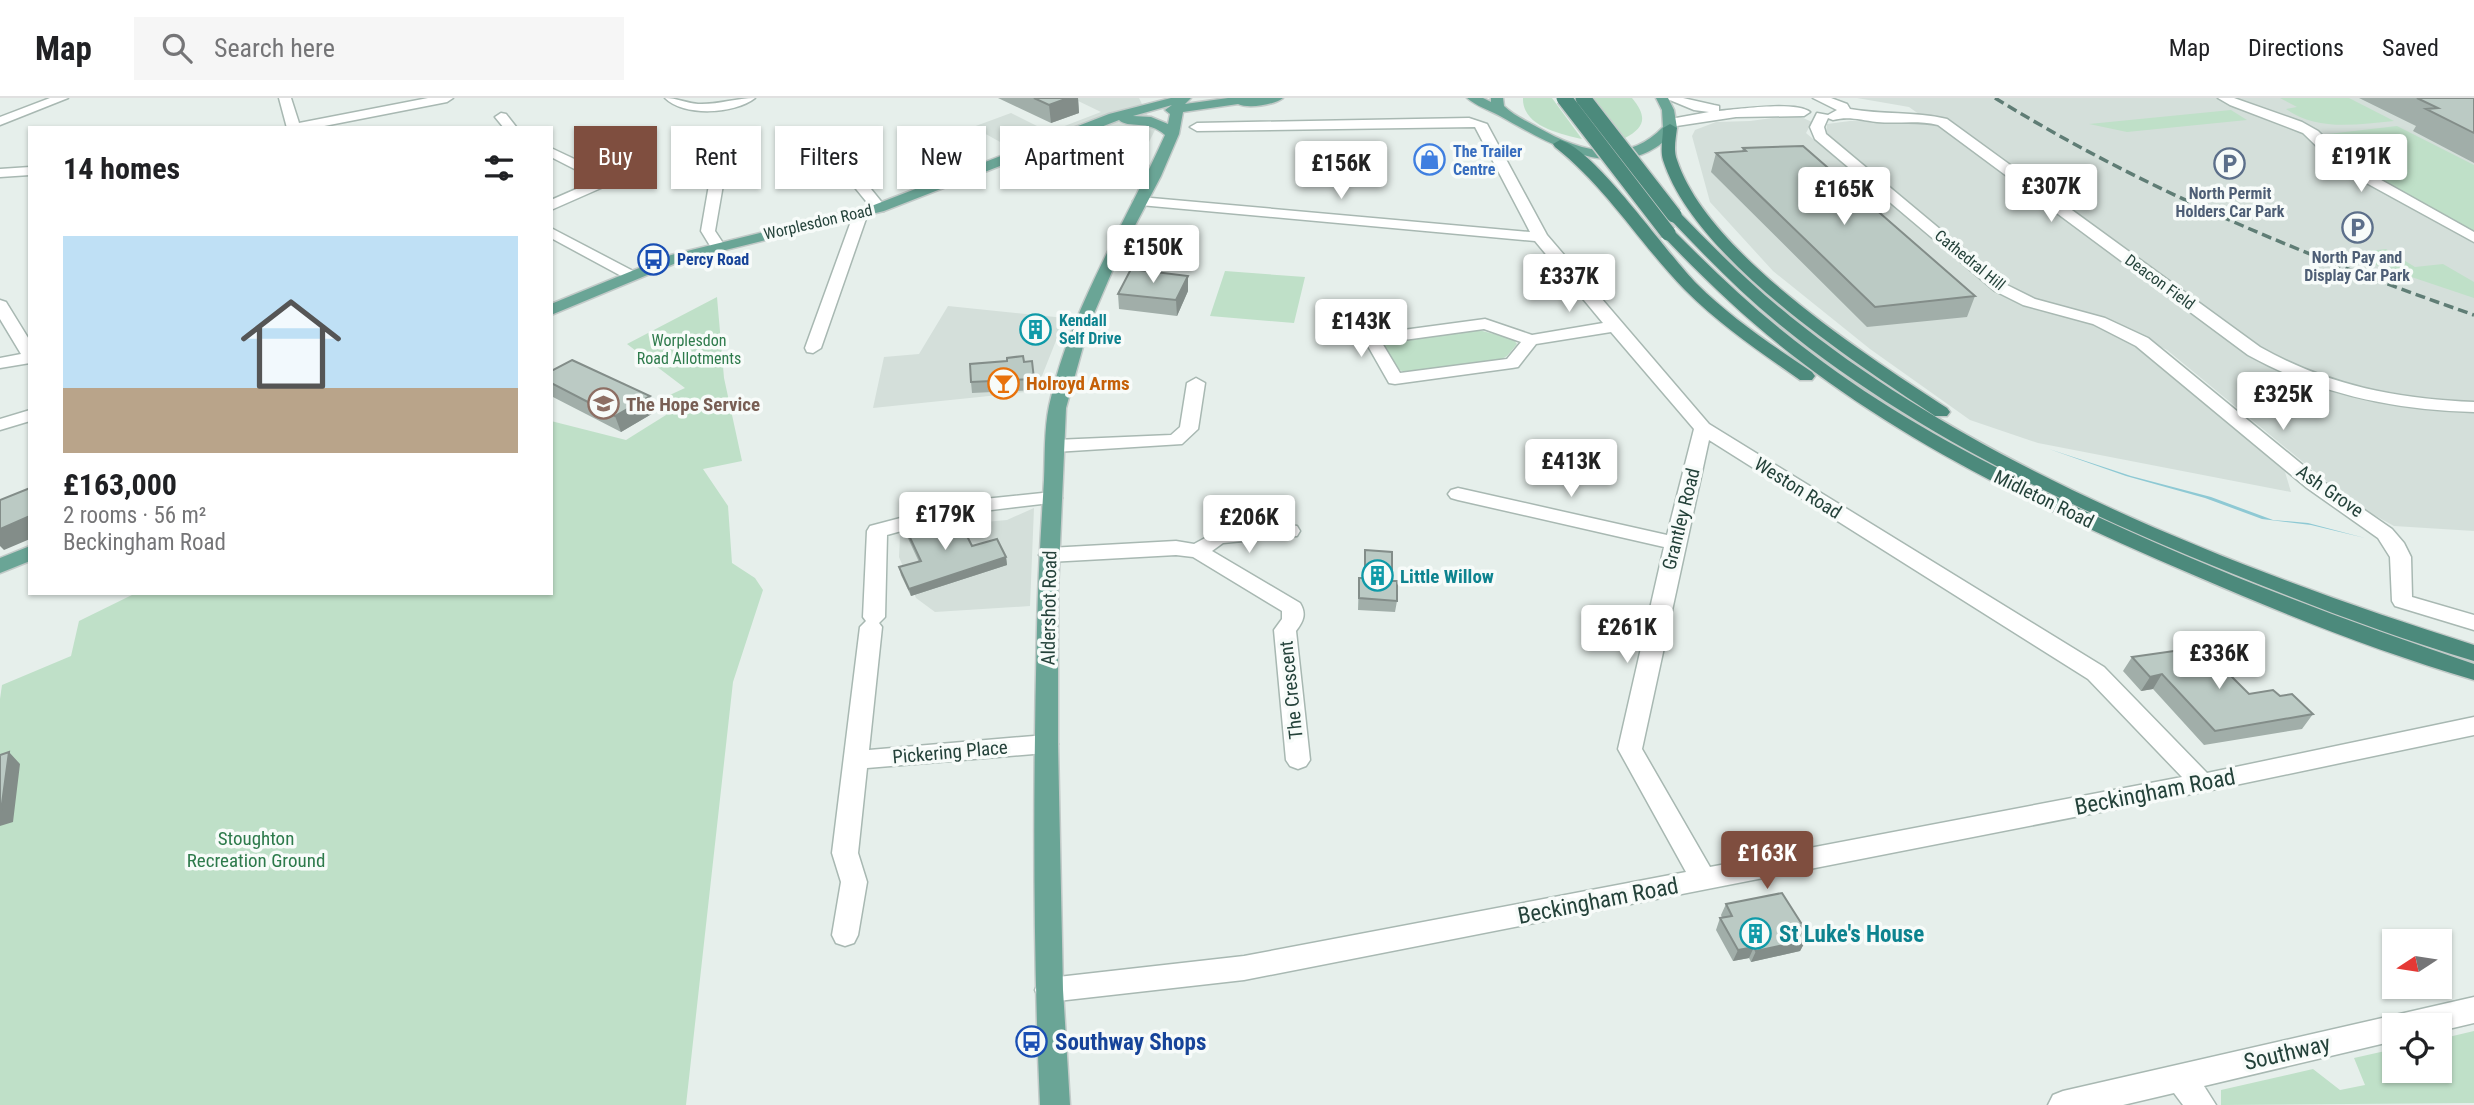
<!DOCTYPE html>
<html lang="en">
<head>
<meta charset="utf-8">
<style>
  body { margin:0; font-family:"Roboto Condensed",sans-serif; background:#f6f6f6; color:#202124; height:100vh; display:flex; flex-direction:column; font-size:26px; white-space:nowrap }
  * { box-sizing:border-box; margin:0 }
  p { font-size:23px; color:#757577 }
  .icon { flex:none; width:38px; height:38px; fill:none; stroke:currentColor; stroke-width:2; stroke-linecap:round; stroke-linejoin:round }
  .map { position:relative; flex:1; overflow:hidden }
  .sheet { position:absolute; left:28px; top:28px; width:525px; height:469px; display:flex; flex-direction:column; background:#fff; border-radius:0px; box-shadow:0 2px 5px #0004 }
  .sheet>* { flex:none }
  .top-card { position:absolute; left:574px; top:28px; width:665px; height:63px; display:flex; gap:14px }
  .needle { width:46px; rotate:258deg }
  .buttons { position:absolute; left:2382px; top:831px; display:grid; gap:14px }
  .buttons a { display:grid; place-items:center; width:70px; height:70px; border-radius:0px; background:#fff; box-shadow:0 2px 5px #0004; font-size:35px }
  .price { position:absolute; translate:-50% -60px; padding:0 16px; border-radius:7px; background:#fff; color:#222; font-size:23px; line-height:46px; filter:drop-shadow(0 2px 4px #0008) }
  .price::after { content:''; position:absolute; left:50%; top:42px; width:21px; height:16px; margin-left:-10px; background:inherit; clip-path:polygon(0 0,100% 0,50% 100%) }
  .price.selected { background:#7f4e3f; color:#fff }
  ul { padding:0; list-style:none }
  li { display:grid; align-content:center; gap:14px; height:371px; padding:0 35px }
  li span { display:grid; place-items:center; height:217px; border-radius:0px; color:#555 }
  li>.icon { margin-inline-start:auto }
  span .icon { width:126px; height:126px; fill:#fffc; stroke-width:1 }
  li b { font-size:30px }
  h2 { display:flex; justify-content:space-between; align-items:center; height:84px; padding:0 35px; font-size:30px }
  .tag { padding:0 24px; border-radius:0px; background:#fff; box-shadow:0 2px 5px #0004; font-size:24px; line-height:63px }
  .tag.selected { background:#7f4e3f; color:#fff }
  header { display:flex; align-items:center; gap:42px; box-sizing:border-box; height:98px; padding:0 35px; background:#fff; border-bottom:2px solid #e0e0e0 }
  header strong { font-size:33px }
  nav { display:flex; gap:38px; margin-inline-start:auto; font-size:24px }
  .search { width:490px; height:63px; background:#f6f6f6; display:flex; align-items:center; gap:18px; box-sizing:border-box; padding:0 24px; border-radius:0px; color:#757577; font-size:26px }
  .map>svg:first-child { display:block }
  .built { fill:#d4dfda }
  .green { fill:#bfe0c8 }
  .water { fill:#8ec9d4 }
  .lines { fill:none; stroke-linecap:round; stroke-linejoin:round }
  .minor-casing { stroke:#a8b8b2; stroke-width:3 }
  .tertiary-casing { stroke:#a8b8b2; stroke-width:3 }
  .primary-casing { stroke:#c2cac8; stroke-width:3 }
  .trunk-casing { stroke:#c2cac8; stroke-width:3 }
  .minor { fill:#fff; fill-rule:evenodd }
  .tertiary { fill:#fff; fill-rule:evenodd }
  .primary { fill:#6aa596; fill-rule:evenodd }
  .trunk { fill:#4c8a7c; fill-rule:evenodd }
  .rail { stroke:#5f7d75; stroke-width:3.5; stroke-dasharray:10 5; stroke-linecap:butt }
  .trunk-bridge-casing { stroke:#c2cac8; stroke-width:18; stroke-linecap:butt }
  .trunk-bridge { stroke:#4c8a7c; stroke-width:15 }
  .wall { fill:#a1aea9 }
  .shaded-wall { fill:#838d89 }
  .building { fill:#bbcac4; stroke:#838d89; stroke-width:2 }
  .labels { text-anchor:middle; dominant-baseline:central; stroke-width:7; stroke-linejoin:round; paint-order:stroke }
  .far-shop-label { font-size:16px; font-weight:bold; fill:#366cbe; stroke:#f7fbf9; text-anchor:start }
  .far-service-label { font-size:16px; font-weight:bold; fill:#4e5e75; stroke:#f7fbf9 }
  .far-street-label { font-size:16px; fill:#24423a; stroke:#f7fbf9 }
  .far-transit-label { font-size:16px; font-weight:bold; fill:#164399; stroke:#f7fbf9; text-anchor:start }
  .far-culture-label { font-size:16px; font-weight:bold; fill:#0d838f; stroke:#f7fbf9; text-anchor:start }
  .far-park-label { font-size:16px; fill:#2d7a4b; stroke:#f7fbf9 }
  .food-label { font-size:19px; font-weight:bold; fill:#c56008; stroke:#f7fbf9; text-anchor:start }
  .education-label { font-size:19px; font-weight:bold; fill:#785e54; stroke:#f7fbf9; text-anchor:start }
  .street-label { font-size:19px; fill:#24423a; stroke:#f7fbf9 }
  .culture-label { font-size:19px; font-weight:bold; fill:#0d838f; stroke:#f7fbf9; text-anchor:start }
  .park-label { font-size:19px; fill:#2d7a4b; stroke:#f7fbf9 }
  .near-street-label { font-size:23px; fill:#24423a; stroke:#f7fbf9 }
  .near-culture-label { font-size:23px; font-weight:bold; fill:#0d838f; stroke:#f7fbf9; text-anchor:start }
  .near-transit-label { font-size:23px; font-weight:bold; fill:#164399; stroke:#f7fbf9; text-anchor:start }
</style>
</head>
<body>
<header>
<strong>Map</strong>
<div class="search"><svg class="icon" aria-label="search" viewBox="0 0 24 24"><circle cx="10" cy="10" r="6"/><path d="M15 15l6 6"/></svg>Search here</div>
<nav><a>Map</a><a>Directions</a><a>Saved</a></nav>
</header>
<div class="map">
<svg width="2474" height="1007" viewBox="0 0 2474 1007">
  <rect width="100%" height="100%" fill="#e6efeb"/>
  <path class="built" d="M1072,0H1139L1155,32L1144,54L1111,51L1064,69L1040,57L1011,50L973,29L1011,15L1049,34L1101,14Z
    M1857,0H2474V433L2394,428L2354,406L2167,252L2100,219L2028,199L2006,184L1826,36L1827,26L1850,23L1930,24L1909,9Z
    M1787,18L1801,19L1812,24L1806,35L1958,164L2003,195L2110,232L2155,259L2285,374L2291,394L2038,345L1970,322L1870,251L1773,173L1710,104L1692,38L1695,32L1716,24L1750,23Z
    M948,208L1065,220L1036,293L873,310L884,259L919,256Z
    M1034,410L1030,508L935,514L916,500L899,459L900,438L904,433L951,419L974,425L1007,422Z"/>
  <path class="green" d="M1523,0H1552L1582,41C1560,36 1522,28 1523,0Z
    M1594,0H1632C1647,18 1646,29 1625,40Z
    M2280,0H2349L2394,23C2358,26 2318,34 2286,11L2297,9Z
    M2231,12L2247,22L2127,34L2089,26Z
    M2397,28L2474,67V134L2350,64L2328,36Z
    M2386,151L2415,169L2443,166L2474,184V200L2343,156Z
    M1225,173L1305,179L1294,225L1210,218Z
    M717,199L724,280L742,363L703,371L728,408L732,465L755,480L763,492L733,584L686,1007H0V601L2,587L71,558L79,523L136,495H551V323L626,342L666,317L661,301L685,290L627,246Z
    M1471,230L1513,241L1517,246L1507,258L1498,263L1408,275L1396,271L1384,251L1386,244Z
    M2474,933V1005L2221,1007V992L2313,971L2340,992L2365,987L2354,960L2394,951V973H2440V941Z"/>
  <path class="water" d="M2049,351L2131,378L2211,399L2273,422L2308,425L2365,440L2311,427L2262,421L2205,400L2126,378Z"/>
  <g class="lines">
    <defs>
      <path id="minor" d="M279,0H291L299,25L428,0H453L447,4L314,30H287Z
        M665,0C677,0 686,5 698,6C717,7 736,0 755,0C735,16 684,19 665,0Z
        M1665,0H1683L1714,7L1719,8V13C1739,11 1796,3 1810,14L1804,18L1736,19L1670,29L1665,28V22L1709,14L1694,12Z
        M1813,0H1831L1847,6L1850,11C1882,17 1914,13 1947,21L2260,249C2327,287 2397,301 2474,304V314C2394,312 2318,296 2248,257L1938,27C1917,22 1898,26 1877,24C1860,22 1849,18 1833,22L1828,20L1824,29L1826,36L2007,187L2035,201L2105,220L2148,240L2321,382L2392,431L2404,445L2411,459L2412,499L2474,517V532L2395,508L2392,503L2390,459L2378,440L2307,390L2136,248L2093,226L2023,207L1995,193L1815,41L1810,29L1817,15L1828,17L1837,12Z
        M2218,0H2234L2302,24L2318,33L2349,64L2474,134V144L2339,70L2303,35L2230,7Z
        M501,15L506,16L517,30H504L495,19Z
        M1469,20L1487,26L1547,137L1709,326L2104,569L2207,675L2474,619V637L2202,694L1244,882L1049,904L1039,901L1035,892L1039,883L1049,880L1244,858L1686,774L1618,651L1664,449L1458,402L1451,400L1448,396L1451,392L1458,390L1667,437L1694,331L1611,234L1536,246L1518,269L1512,270L1395,286L1389,285L1364,241L1366,237L1485,221L1532,237L1603,225L1535,143L1140,107L1133,103L1140,99L1530,134L1475,29L1197,33L1190,29L1197,25ZM1484,231L1521,244L1507,261L1400,275L1382,245ZM1709,342L2088,581L2182,679L1710,769L1642,651Z
        M831,47L836,48L884,107L886,110L884,113H874L826,54V48Z
        M551,50L604,75L606,78L601,90L551,112V102L590,85L592,80L551,59Z
        M30,69V77L0,79V71Z
        M717,77L724,81L715,133L725,148L717,153L712,151L701,133L710,81Z
        M861,111L868,115L821,250L813,255L807,254L805,250L854,115Z
        M551,130L635,174L638,177L630,182L625,180L551,140Z
        M0,202L6,204L30,243V265L0,270V260L21,256L0,221Z
        M1196,280L1205,285L1198,331L1182,346L1055,354L1046,348L1055,342L1171,337L1180,329L1187,285Z
        M30,312V323L0,332V321Z
        M1052,394L1059,396L1062,400L1059,404L966,415L887,437L885,519L879,525L882,529L869,652L1046,637L1054,640L1058,646L1054,652L1046,655L867,670L858,755L867,784L858,837L854,845L845,848L836,845L832,837L841,784L832,755L860,529L866,523L863,519L867,433L870,428L965,403Z
        M1290,427L1297,428L1300,433L1297,438L1223,445L1212,453L1300,505C1307,516 1303,524 1296,533L1310,662L1306,668L1298,671L1290,668L1286,662L1274,532L1282,521V513L1193,459L1176,457L1049,464L1042,462L1039,457L1042,452L1049,450L1176,443L1194,446L1218,433Z
        M2474,899V925L2440,933V928H2394V943L2204,988L2216,1007H2183L2174,995L2123,1007H2048L2053,997L2063,993Z"/>
      <path id="tertiary" d="M50,0H68L0,27V19Z"/>
      <path id="primary" d="M1171,0H1191L1185,6L1228,0H1283C1274,7 1248,11 1238,6L1183,14L1179,36L1161,78L1117,162L1089,227L1066,310L1058,493V646L1063,892L1070,1007H1040C1033,848 1033,689 1037,530C1038,481 1041,432 1044,382C1045,358 1044,332 1049,308C1070,210 1125,127 1165,37C1148,21 1128,31 1119,22L884,113L681,163L551,217V206L671,157L874,107L1109,16ZM1172,7L1165,12L1170,16L1168,26L1151,19L1133,18Z
        M1467,0H1483L1491,4V0H1503L1504,8C1513,17 1526,23 1537,29C1579,53 1626,68 1663,29L1662,12L1656,0H1668L1674,12L1677,30C1627,92 1553,48 1500,18C1489,12 1476,8 1467,0Z
        M30,448V463L0,475V460Z"/>
      <path id="trunk" d="M1670,26L1677,30C1676,40 1673,52 1677,62C1708,156 1866,257 1947,310L1950,314L1947,318H1935C1851,262 1694,160 1663,62C1660,52 1663,40 1663,30Z
        M1560,42C1596,52 1666,155 1697,186C1731,220 1772,247 1812,274L1815,278L1812,282H1800C1760,254 1720,227 1685,192C1640,146 1607,90 1555,49L1553,46Z
        M1674,113L1679,114C1715,151 1751,187 1791,219C1981,372 2243,474 2474,547V563C2390,538 2307,506 2226,473C2068,409 1911,334 1779,226C1740,194 1704,157 1669,120L1667,117L1669,114Z
        M1668,131L1673,132C1717,176 1761,218 1811,255C1888,314 1975,360 2062,402C2195,466 2333,519 2474,566V582C2379,554 2286,517 2196,478C2058,419 1919,354 1800,263C1750,225 1706,183 1663,138L1661,135L1663,132Z"/>
    </defs>
    <use href="#minor" class="minor-casing"/>
    <use href="#tertiary" class="tertiary-casing"/>
    <use href="#primary" class="primary-casing"/>
    <use href="#trunk" class="trunk-casing"/>
    <use href="#minor" class="minor"/>
    <use href="#tertiary" class="tertiary"/>
    <use href="#primary" class="primary"/>
    <use href="#trunk" class="trunk"/>
    <path class="rail" d="M1995,0C2146,93 2307,159 2474,217"/>
    <defs>
      <path id="trunk-bridge" d="M1564,0L1668,135
        M1583,0L1674,117"/>
    </defs>
    <use href="#trunk-bridge" class="trunk-bridge-casing"/>
    <use href="#trunk-bridge" class="trunk-bridge"/>
  </g>
  <path class="wall" d="M998,0H1078L1079,15L1051,25Z
    M2359,0H2474V65L2413,33L2416,28Z
    M1743,50L1975,198L1967,219L1867,229L1711,74L1716,55L1742,53Z
    M1188,178V193L1177,218L1119,211L1118,196Z
    M1032,263L1035,292L972,295L971,284L1024,264Z
    M551,273L655,314L621,334L551,298Z
    M905,429L972,448L1006,459L1007,467L911,498L901,477L899,469L919,464L906,436Z
    M1365,452L1392,483L1397,503L1395,514L1358,512L1359,480H1364Z
    M2132,559L2249,596L2280,598L2313,616L2302,631L2204,647L2153,591L2141,593L2123,573Z
    M1726,806L1803,828L1800,833L1806,842L1800,853L1751,864L1749,860L1733,863L1716,832L1720,820H1722L1721,817Z"/>
  <path class="shaded-wall" d="M1068,0H1078L1079,15L1051,25L1049,7Z
    M1188,178V193L1177,218L1176,202Z
    M650,298L655,314L621,334L615,318Z
    M30,418V441L4,452L0,448V431Z
    M1006,459L1007,467L911,498L909,491Z
    M2162,576L2153,591L2141,593L2150,579Z
    M9,654L20,666L13,724L0,728V713Z
    M1806,842L1800,853L1751,864L1756,853Z
    M1754,849L1749,860L1733,863L1738,852Z"/>
  <path class="building" d="M1034,0H1068L1049,7Z
    M2417,0H2474V35L2426,11L2438,10Z
    M1803,48L1975,198L1875,209L1716,55L1746,53L1743,50Z
    M1131,171L1188,178L1176,202L1118,196Z
    M1023,258L1024,264L1032,263L1034,281L971,284L970,266L1007,263V260Z
    M572,262L650,298L615,318L551,285V273Z
    M30,390V418L0,431V402Z
    M958,420L972,448L997,441L1006,459L909,491L899,469L921,463L905,429Z
    M1365,452L1392,454V483H1397V503L1359,500V480H1365Z
    M2202,549L2249,596L2273,592L2280,598L2292,596L2313,616L2215,633L2162,576L2150,579L2132,559Z
    M9,654L1,713H0V657Z
    M1782,795L1803,828L1798,829L1806,842L1756,853L1754,849L1738,852L1720,820L1732,818L1726,806Z"/>
  <defs>
    <symbol id="shop-ring" viewBox="-11 -11 22 22"><circle r="9.5" fill="#f7fbf9" stroke="#3f7fe0" stroke-width="1.5"/><path d="M-5-2.5h2.3a2.7 3.5 0 0 1 5.4 0H5L5.5 6h-11ZM-1.5-2.5h3a1.5 2.3 0 0 0-3 0Z" fill="#3f7fe0"/></symbol>
    <symbol id="parking-ring" viewBox="-11 -11 22 22"><circle r="9.5" fill="#f7fbf9" stroke="#5c6f8a" stroke-width="1.5"/><path d="M-3.5-5.5H1a3.5 3.5 0 0 1 0 7H-1V5.5H-3.5ZM-1-3.4V-.6H.8a1.4 1.4 0 0 0 0-2.8Z" fill="#5c6f8a"/></symbol>
    <symbol id="bus-ring" viewBox="-11 -11 22 22"><circle r="9.5" fill="#f7fbf9" stroke="#1a4fb4" stroke-width="1.5"/><path d="M-5-6H5V4H4V6H2V4H-2V6H-4V4H-5ZM-3.5-4V0h7V-4ZM-3.5 1.2v1.5H-2V1.2ZM2 1.2v1.5H3.5V1.2Z" fill="#1a4fb4"/></symbol>
    <symbol id="building-ring" viewBox="-11 -11 22 22"><circle r="9.5" fill="#f7fbf9" stroke="#0f9aa8" stroke-width="1.5"/><path d="M-4-6H4V6H1V3H-1V6H-4ZM-2.5-4.3h1.7v1.8h-1.7ZM.8-4.3h1.7v1.8H.8ZM-2.5-1h1.7V.8h-1.7ZM.8-1h1.7V.8H.8Z" fill="#0f9aa8"/></symbol>
    <symbol id="bar-ring" viewBox="-11 -11 22 22"><circle r="9.5" fill="#f7fbf9" stroke="#e8710a" stroke-width="1.5"/><path d="M-6-5H6L.8 .8V4.5H3.5V6h-7V4.5H-.8V.8Z" fill="#e8710a"/></symbol>
    <symbol id="school-ring" viewBox="-11 -11 22 22"><circle r="9.5" fill="#f7fbf9" stroke="#8d6e63" stroke-width="1.5"/><path d="M0-5L7-2L0 1L-7-2ZM-4 1L0 2.5L4 1V4Q0 6-4 4Z" fill="#8d6e63"/></symbol>
  </defs>
  <g fill-rule="evenodd">
    <use href="#shop-ring" x="1412" y="44" width="35" height="35"/>
    <use href="#parking-ring" x="2212" y="48" width="35" height="35"/>
    <use href="#parking-ring" x="2340" y="112" width="35" height="35"/>
    <use href="#bus-ring" x="636" y="144" width="35" height="35"/>
    <use href="#building-ring" x="1018" y="214" width="35" height="35"/>
    <use href="#bar-ring" x="986" y="268" width="35" height="35"/>
    <use href="#school-ring" x="586" y="288" width="35" height="35"/>
    <use href="#building-ring" x="1360" y="460" width="35" height="35"/>
    <use href="#building-ring" x="1738" y="818" width="35" height="35"/>
    <use href="#bus-ring" x="1014" y="926" width="35" height="35"/>
  </g>
  <g class="labels">
    <g class="far-shop-label">
      <text x="1453" y="53">The Trailer<tspan x="1453" dy="18">Centre</tspan></text>
    </g>
    <g class="far-service-label">
      <text x="2230" y="95">North Permit<tspan x="2230" dy="18">Holders Car Park</tspan></text>
      <text x="2357" y="159">North Pay and<tspan x="2357" dy="18">Display Car Park</tspan></text>
    </g>
    <g class="far-street-label">
      <text transform="translate(818 124) rotate(-13)">Worplesdon Road</text>
      <text transform="translate(1970 162) rotate(39)">Cathedral Hill</text>
      <text transform="translate(2160 184) rotate(36)">Deacon Field</text>
    </g>
    <g class="far-transit-label">
      <text x="677" y="161">Percy Road</text>
    </g>
    <g class="far-culture-label">
      <text x="1059" y="222">Kendall<tspan x="1059" dy="18">Self Drive</tspan></text>
    </g>
    <g class="far-park-label">
      <text x="689" y="242">Worplesdon<tspan x="689" dy="18">Road Allotments</tspan></text>
    </g>
    <g class="food-label">
      <text x="1026" y="285">Holroyd Arms</text>
    </g>
    <g class="education-label">
      <text x="626" y="306">The Hope Service</text>
    </g>
    <g class="street-label">
      <text transform="translate(1798 390) rotate(32)">Weston Road</text>
      <text transform="translate(2330 393) rotate(35)">Ash Grove</text>
      <text transform="translate(2044 401) rotate(26)">Midleton Road</text>
      <text transform="translate(1681 421) rotate(-76)">Grantley Road</text>
      <text transform="translate(1049 510) rotate(-89)">Aldershot Road</text>
      <text transform="translate(1291 592) rotate(-96)">The Crescent</text>
      <text transform="translate(950 654) rotate(-5)">Pickering Place</text>
    </g>
    <g class="culture-label">
      <text x="1400" y="478">Little Willow</text>
    </g>
    <g class="park-label">
      <text x="256" y="740">Stoughton<tspan x="256" dy="22">Recreation Ground</tspan></text>
    </g>
    <g class="near-street-label">
      <text transform="translate(2155 694) rotate(-11)">Beckingham Road</text>
      <text transform="translate(1598 803) rotate(-11)">Beckingham Road</text>
      <text transform="translate(2287 955) rotate(-13)">Southway</text>
    </g>
    <g class="near-culture-label">
      <text x="1779" y="836">St Luke's House</text>
    </g>
    <g class="near-transit-label">
      <text x="1055" y="944">Southway Shops</text>
    </g>
  </g>
</svg>
<div class="buttons">
<a><svg class="needle" viewBox="-14 -14 28 28"><path d="M0-13l5 13h-10z" fill="#e53935"/><path d="M0 13l5-13h-10z" fill="#757577"/></svg></a>
<a><svg class="icon" aria-label="locate" viewBox="0 0 24 24"><circle cx="12" cy="12" r="6"/><path d="M12 2v4M12 18v4M2 12h4M18 12h4"/></svg></a>
</div>
<b class="price" style="left:2361px;top:96px">£191K</b>
<b class="price" style="left:1341px;top:103px">£156K</b>
<b class="price" style="left:2051px;top:126px">£307K</b>
<b class="price" style="left:1844px;top:129px">£165K</b>
<b class="price" style="left:1153px;top:187px">£150K</b>
<b class="price" style="left:1569px;top:216px">£337K</b>
<b class="price" style="left:1361px;top:261px">£143K</b>
<b class="price" style="left:2283px;top:334px">£325K</b>
<b class="price" style="left:1571px;top:401px">£413K</b>
<b class="price" style="left:945px;top:454px">£179K</b>
<b class="price" style="left:1249px;top:457px">£206K</b>
<b class="price" style="left:1627px;top:567px">£261K</b>
<b class="price" style="left:2219px;top:593px">£336K</b>
<b class="price selected" style="left:1767px;top:793px">£163K</b>
<div class="top-card">
<a class="tag selected">Buy</a>
<a class="tag">Rent</a>
<a class="tag">Filters</a>
<a class="tag">New</a>
<a class="tag">Apartment</a>
</div>
<section class="sheet">
<h2>14 homes<svg class="icon" aria-label="filters" viewBox="0 0 24 24"><path d="M4 7h16M4 17h16"/><circle cx="9" cy="7" r="2"/><circle cx="15" cy="17" r="2"/></svg></h2>
<ul>
<li><span style="background:linear-gradient(#bfe0f5 70%,#b9a48a 0)"><svg class="icon" aria-label="home" viewBox="0 0 24 24"><path d="M3 11l9-7 9 7M6 9v11h12V9"/></svg></span><div><b>£163,000</b><p>2 rooms · 56 m²</p><p>Beckingham Road</p></div></li>
</ul>
</section>
</div>
</body>
</html>
